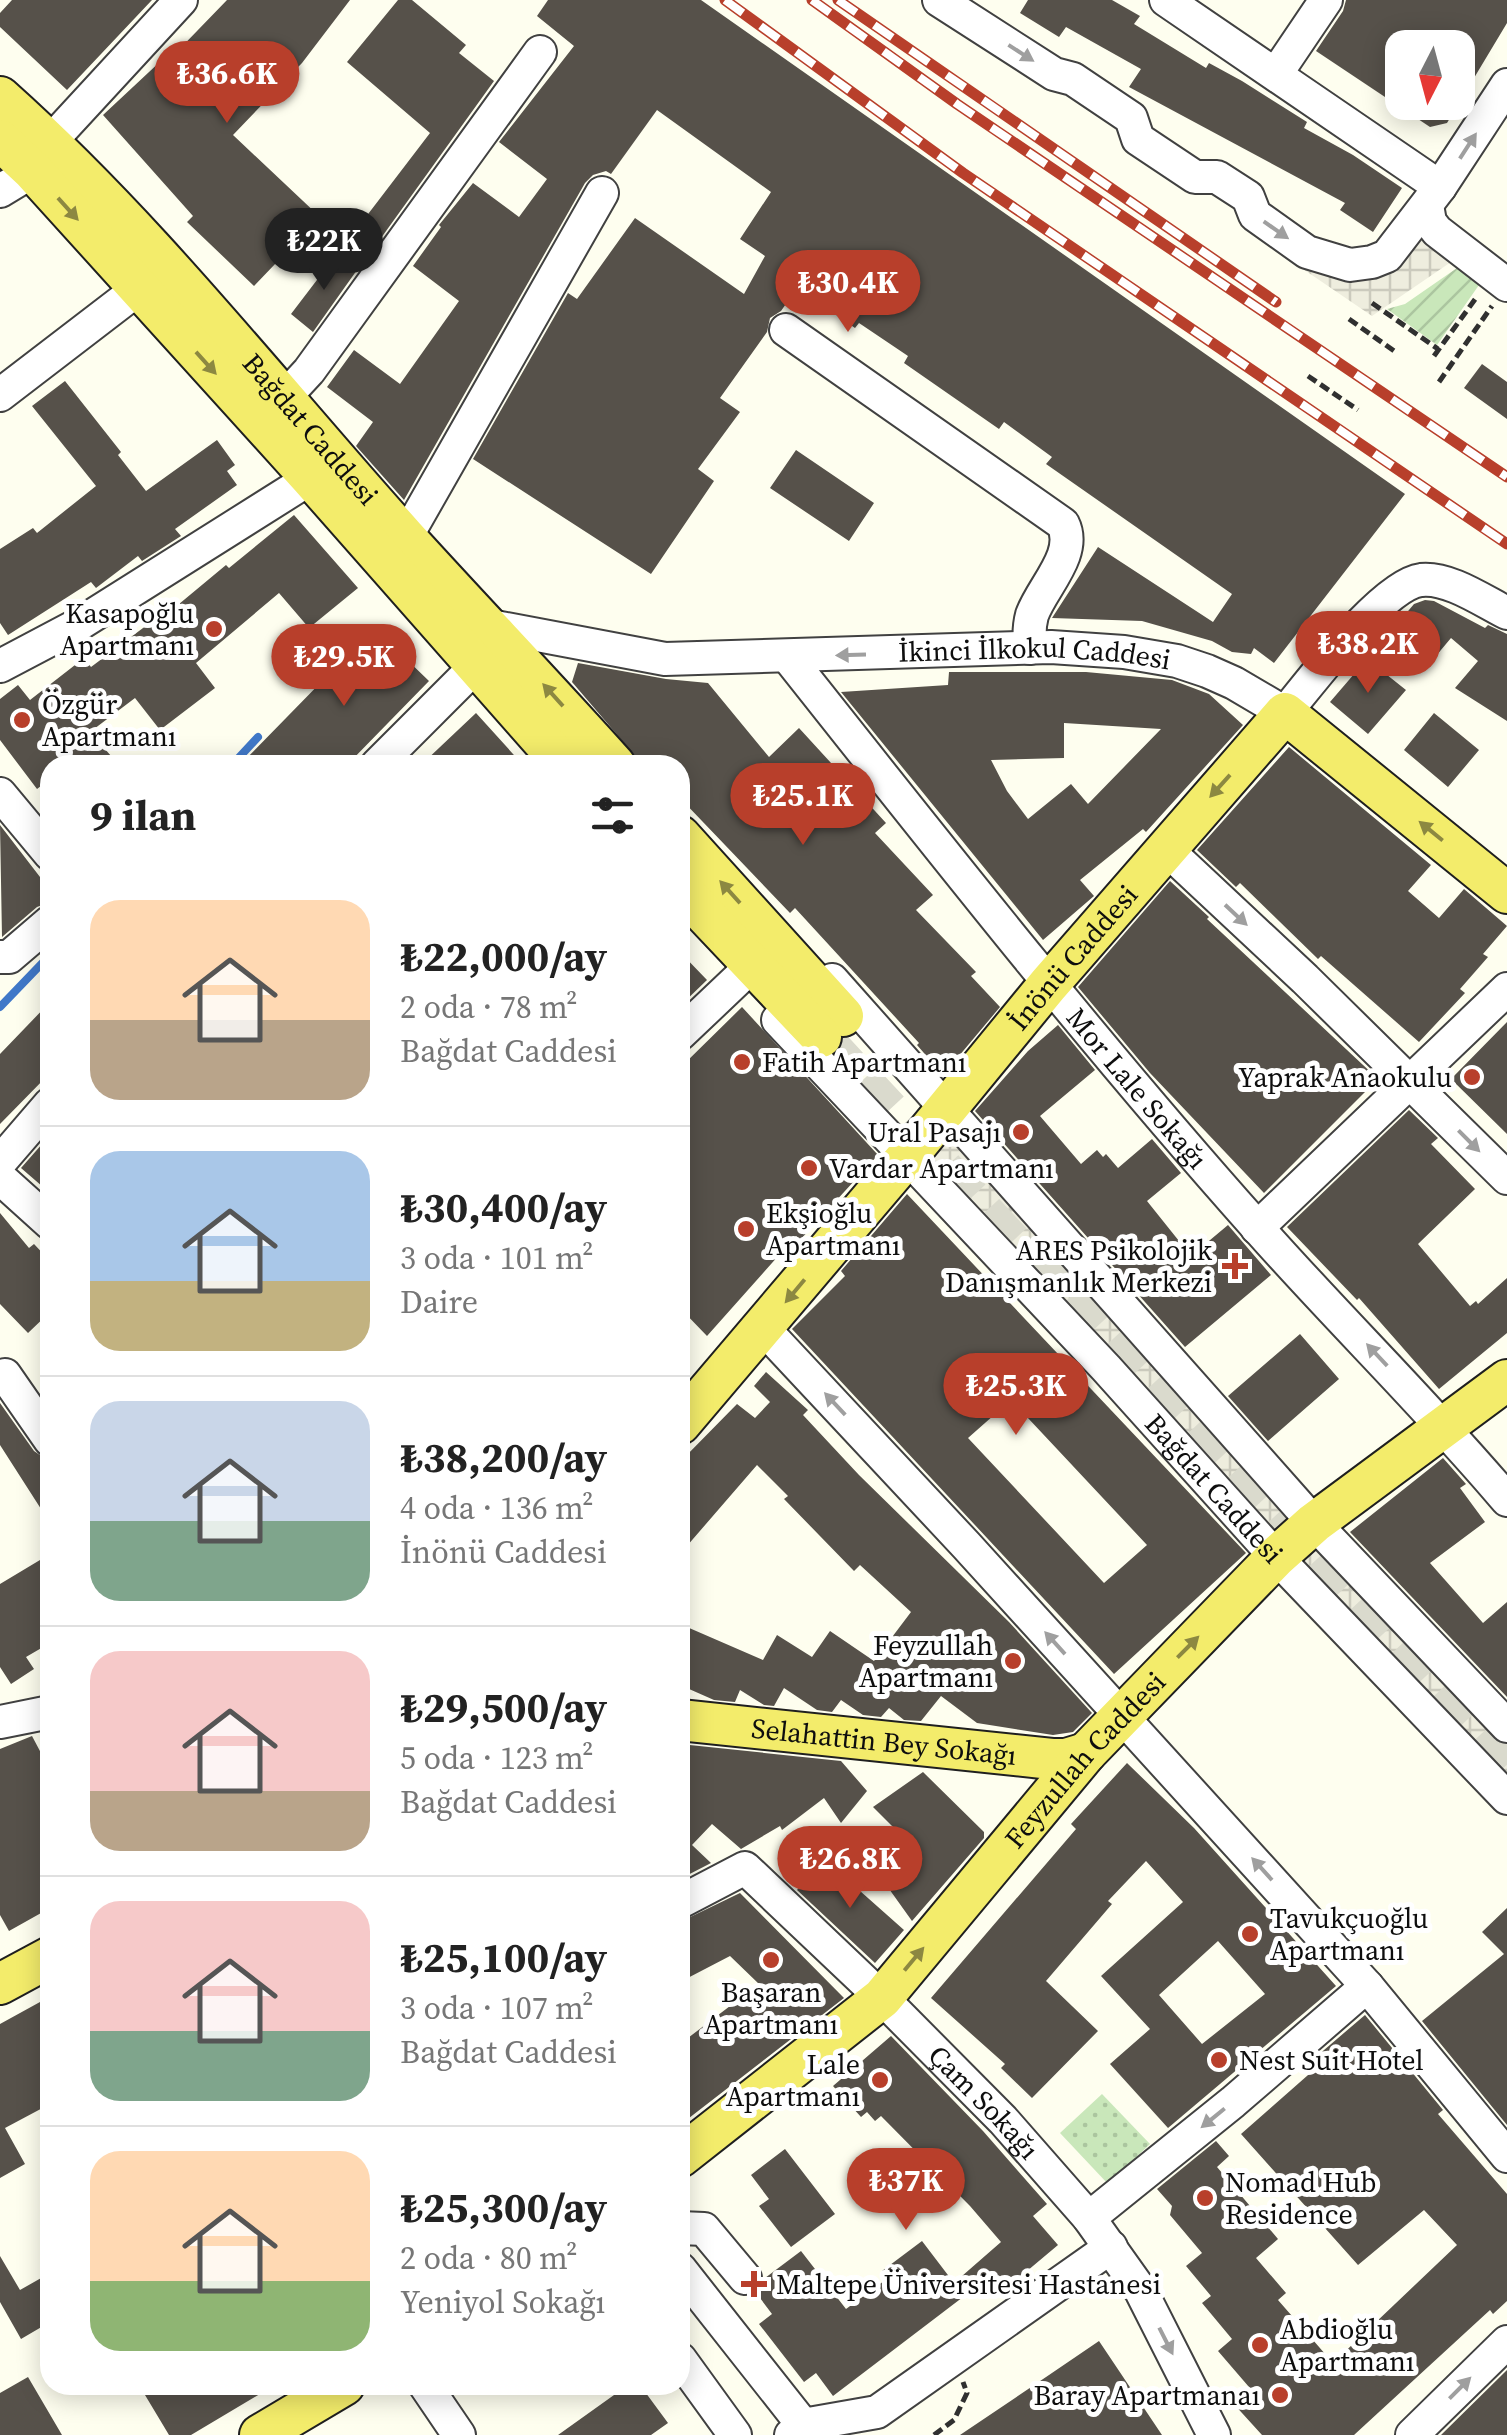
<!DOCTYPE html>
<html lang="tr">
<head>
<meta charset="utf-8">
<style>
  body { margin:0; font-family:"Source Serif 4",serif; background:#f2f2f2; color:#222; height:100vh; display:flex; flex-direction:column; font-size:38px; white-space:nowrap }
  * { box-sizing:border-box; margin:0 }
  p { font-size:32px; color:#767676 }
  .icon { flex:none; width:55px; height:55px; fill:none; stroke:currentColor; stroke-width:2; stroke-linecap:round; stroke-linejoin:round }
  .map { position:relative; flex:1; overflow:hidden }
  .panel { position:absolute; left:40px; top:755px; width:650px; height:1640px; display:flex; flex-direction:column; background:#fff; border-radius:30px; box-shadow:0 5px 25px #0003 }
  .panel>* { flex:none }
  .needle { width:65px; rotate:186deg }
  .fabs { position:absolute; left:1385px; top:30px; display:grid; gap:20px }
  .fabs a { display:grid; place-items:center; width:90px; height:90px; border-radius:20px; background:#fff; box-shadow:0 5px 25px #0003; font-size:50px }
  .price { position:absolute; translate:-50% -85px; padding:0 22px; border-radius:35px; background:#b83f2b; color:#fff; font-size:32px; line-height:65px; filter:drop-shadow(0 2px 5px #0008) }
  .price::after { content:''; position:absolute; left:50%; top:60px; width:30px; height:22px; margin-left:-15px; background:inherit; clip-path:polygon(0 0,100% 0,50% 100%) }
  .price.selected { background:#222; color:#fff }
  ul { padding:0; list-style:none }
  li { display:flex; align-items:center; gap:30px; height:250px; padding:0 50px }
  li+li { border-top:2px solid #e0e0e0 }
  li span { display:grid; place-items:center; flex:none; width:280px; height:200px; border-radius:30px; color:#555 }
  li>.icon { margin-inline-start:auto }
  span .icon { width:120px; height:120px; fill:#fffc; stroke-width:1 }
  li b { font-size:42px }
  h2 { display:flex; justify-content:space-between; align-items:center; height:120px; padding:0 50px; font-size:42px }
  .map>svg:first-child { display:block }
  .grass { fill:url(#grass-dots) }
  .garden { fill:url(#garden-furrows) }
  .plaza { fill:url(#plaza-grid) }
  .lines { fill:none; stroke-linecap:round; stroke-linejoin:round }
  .stream { stroke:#4078c8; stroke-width:8 }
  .building { fill:#56514a; fill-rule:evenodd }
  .major-tunnel { stroke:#dadacd; stroke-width:40; stroke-dasharray:40 20; stroke-linecap:butt }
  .minor-casing { stroke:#414141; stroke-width:36 }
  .major-casing { stroke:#1f1f1f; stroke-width:44 }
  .path { stroke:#303030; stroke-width:5; stroke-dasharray:10 5; stroke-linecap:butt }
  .minor { stroke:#fff; stroke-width:32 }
  .major { stroke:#f3ec6b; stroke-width:40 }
  .rail-casing { stroke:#b83f2b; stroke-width:11 }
  .rail { stroke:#fff; stroke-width:8; stroke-dasharray:22; stroke-linecap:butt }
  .oneway { fill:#9f9f9f }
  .oneway2 { fill:#8c8841 }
  .poi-dot { fill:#b83f2b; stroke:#fff; stroke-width:4 }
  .labels { text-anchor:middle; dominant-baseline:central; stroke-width:10; stroke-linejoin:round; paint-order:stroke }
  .street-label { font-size:28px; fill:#0e0e0e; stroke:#fff }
  .poi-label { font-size:28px; fill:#0e0e0e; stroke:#fff; text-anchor:start }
</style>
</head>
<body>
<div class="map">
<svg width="1507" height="2435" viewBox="0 0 1507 2435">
  <defs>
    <pattern id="grass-dots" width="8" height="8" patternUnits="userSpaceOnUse" patternTransform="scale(2.5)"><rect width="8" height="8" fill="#c9e7ba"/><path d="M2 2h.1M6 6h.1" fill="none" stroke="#abc59f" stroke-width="1.8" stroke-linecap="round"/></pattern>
    <pattern id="garden-furrows" width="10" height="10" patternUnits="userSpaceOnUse" patternTransform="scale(2.5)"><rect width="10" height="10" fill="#c9e7ba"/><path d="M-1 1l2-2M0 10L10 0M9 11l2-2" fill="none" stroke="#abc59f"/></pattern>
    <pattern id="plaza-grid" width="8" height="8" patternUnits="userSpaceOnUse" patternTransform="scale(2.5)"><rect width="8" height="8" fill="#eeedde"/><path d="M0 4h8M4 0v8" fill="none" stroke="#cbcabd"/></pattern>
  </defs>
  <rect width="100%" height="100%" fill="#fefeef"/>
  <path class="grass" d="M1102,2094L1150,2144L1108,2184L1060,2133Z"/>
  <path class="garden" d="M1457,268L1479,285L1437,345L1387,309L1405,304Z"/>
  <path class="plaza" d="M1422,221L1451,262L1372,316L1259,239L1257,231L1353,268Z
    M947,1109L1507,1726V1798L906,1158Z"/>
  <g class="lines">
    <path class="stream" d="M232,765L258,737
      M0,1007L50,955"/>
  </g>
  <path class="building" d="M12,0H152L67,90L0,27V13Z
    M227,0H350L302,63L233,135L320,217L254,286L187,222L193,216L103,115L164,58L167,62Z
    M398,0H412L466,45L459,53L494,81L381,238L362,222L430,133L347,62Z
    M548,0H701L1405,494L1274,663L1254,648L1251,654L1232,652L1212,641L1142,621L1052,618L1098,547L1213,622L1232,594L1046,464L1052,457L1004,422L999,429L904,363L908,356L859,323L855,328L797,288L781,311L770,318L767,332L720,398L740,412L698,469L714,481L651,574L473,459L568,293L577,299L635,218L744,294L765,256L740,239L771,192L657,110L611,174L606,171L593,175L585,183L404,500L356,446L373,422L327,387L354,350L400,384L459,301L413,266L441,227L439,225L473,183L519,217L547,179L499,142L574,46L537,16Z
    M1028,0H1112L1140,16L1134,24L1206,68L1209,63L1242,81L1307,122L1304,128L1353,155L1402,188L1373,232L1340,210L1345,203L1129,87L1141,69L1066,27L1059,37L1020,13Z
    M1346,0H1507V23L1447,123L1430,127L1316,51L1343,11ZM1402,48H1458V102H1402Z
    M336,255L357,270L313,332L291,314Z
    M1482,364L1507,382V419L1464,388Z
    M65,381L121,452L118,455L146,491L217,440L235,465L227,471L237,485L175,529L181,536L142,561L138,556L96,588L91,582L8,635L0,623V549L33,528L37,533L96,486L32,406Z
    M796,450L874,503L849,541L770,488Z
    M294,515L358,588L309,628L279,593L196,663L215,688L160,730L135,698L90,732L119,765H50V779L37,789L0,740V699L18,685L30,700L84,658L91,667L159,616L161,619L226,565L229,568Z
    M1425,600L1434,601L1485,628L1488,625L1507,634V721L1455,688L1478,661L1451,638L1425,669L1383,641L1414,604Z
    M374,628L429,681L347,765H240Z
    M1367,659L1406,690L1368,734L1330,702Z
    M578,663L666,679L708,683L769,757L799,728L886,823L875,833L933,895L916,910L976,972L971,976L1000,1007L943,1075L917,1045L919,1043L795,908L790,913L680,798V765H644L637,758L572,682Z
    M949,672H1086L1172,680L1209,694L1243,725L1146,832L1143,829L1080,880L1094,896L1043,940L841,692L948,685ZM1064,723L1161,729L1088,804L1071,784L1028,819L1007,791L991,760L1064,758Z
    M476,713L523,765H421Z
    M1434,713L1479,750L1448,787L1404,750Z
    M1289,747L1431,865L1408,891L1439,918L1464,889L1507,926L1483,954L1488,957L1460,989L1465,993L1419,1042L1321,956L1318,959L1240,883L1236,887L1197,850Z
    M0,825L50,890V902L37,907L2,937Z
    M1170,881L1209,917L1207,919L1378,1079L1264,1193L1150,1073L1078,987Z
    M680,952L707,980L680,1006Z
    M50,1002V1073L0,1124V1054Z
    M742,1007L878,1155L800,1240L796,1236L707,1336L680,1308V1068Z
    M1507,1022V1134L1451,1079Z
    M1058,1025L1095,1070L1040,1116L1081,1164L1097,1150L1103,1157L1106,1154L1118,1168L1152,1139L1181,1173L1147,1201L1191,1256L1228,1225L1271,1275L1185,1347L975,1111L1028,1051Z
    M1409,1110L1438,1138L1431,1144L1475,1189L1418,1244L1470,1306L1476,1301L1478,1304L1507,1278V1333L1439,1389L1359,1298L1357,1300L1287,1227Z
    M50,1135V1193L21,1168Z
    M907,1194L1246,1553L1114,1674L792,1329L845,1276L841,1271ZM1011,1400L1147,1545L1104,1583L968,1438Z
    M0,1213L29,1248L34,1244L50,1261V1312L28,1333L0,1304Z
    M1300,1334L1339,1379L1268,1441L1228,1396Z
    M766,1372L808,1410L803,1415L859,1475L1009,1622L1092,1713L1073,1732L1053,1735L977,1723L941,1696L921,1721L904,1720L889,1708L881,1717L863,1715L841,1700L832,1712L817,1710L784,1688L774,1706L764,1705L740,1690L735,1702L714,1700L680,1685V1624L763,1660L777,1635L812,1657L830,1631L874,1661L911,1612L860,1565L854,1571L784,1499L788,1496L757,1465L680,1554V1462L737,1404L755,1418L770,1402L754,1386Z
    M0,1403L34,1451L50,1462V1523L0,1445Z
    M1443,1458L1466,1484L1460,1488L1485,1522L1430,1563L1483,1623L1507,1602V1697L1350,1532Z
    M50,1554V1643L26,1657L34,1669L11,1684L0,1667V1584Z
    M32,1736L50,1770V1908L9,1931L0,1915V1749Z
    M680,1744L841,1761L867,1791L841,1823L824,1798L782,1830L780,1826L741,1849L712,1824L692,1845L711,1863L680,1879Z
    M1127,1763L1194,1828L1336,1986L1168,2128L1110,2064L1150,2029L1101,1976L1183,1902L1146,1861L1108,1901L1112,1904L1046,1981L1098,2031L1032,2098L1001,2068L1005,2064L931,1998L1076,1829L1071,1824ZM1218,1941L1265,1994L1202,2044L1159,1995Z
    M923,1772L984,1832V1838L912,1921L882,1879L911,1845L873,1807Z
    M824,1859L904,1930L875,1963L797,1890Z
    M740,1893L844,1998L680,2125V2044L759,1984L730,1956L680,1982V1922Z
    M1507,1908V2125L1422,2021L1504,1954L1482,1932Z
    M40,2002L50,2020V2104L5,2128L25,2164L0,2178V2024Z
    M1365,2015L1443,2110L1438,2114L1507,2194V2301L1493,2314L1490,2310L1354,2435H1262L1232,2402L1249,2387L1218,2351L1232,2339L1202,2303L1211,2296L1186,2266L1202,2253L1170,2215L1172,2206L1157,2189L1216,2141L1229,2156L1217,2167L1278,2239L1256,2258L1286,2293L1278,2300L1333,2363L1457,2245L1424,2210L1358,2265L1241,2134L1316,2068L1310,2062Z
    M891,2036L983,2131L1047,2204L1033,2216L1058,2245L1001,2293L988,2278L833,2396L816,2373L804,2382L759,2324L772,2314L757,2294L765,2278L801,2251L846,2309L888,2278L882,2271L922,2241L954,2283L1001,2242L970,2206L881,2116L875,2121L867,2112L861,2117L833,2086Z
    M785,2149L835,2214L791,2247L759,2206L769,2199L751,2175Z
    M0,2256L20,2290L50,2273V2322L21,2339L0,2302Z
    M1099,2341L1162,2435H960L1049,2375Z
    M1507,2370V2435H1441Z
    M28,2377L62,2435H0V2393Z
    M139,2385H275L191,2435H169Z
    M628,2385H640L668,2423L651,2435H558Z"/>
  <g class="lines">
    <path class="major-tunnel" d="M821,1037L1507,1774"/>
    <defs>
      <g id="minor">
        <path d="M939,0L1054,74L1073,79L1131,118L1138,139L1195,177H1217L1248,197L1255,215L1307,252L1350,265L1372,262L1387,256L1440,187L1507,85"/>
        <path d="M1166,0L1440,187"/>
        <path d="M1276,74L1326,0"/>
        <path d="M50,142L181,0"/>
        <path d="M0,191L33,171"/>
        <path d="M1427,205L1430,222L1437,231L1507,285"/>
        <path d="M786,330L1063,524C1078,554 1042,587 1032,615C1029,626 1029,637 1030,648"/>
        <path d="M0,395L159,273"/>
        <path d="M284,398L309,371L540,52"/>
        <path d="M406,537L602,193"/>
        <path id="s1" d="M490,626L665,659L1051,647L1124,652L1177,661L1207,671L1234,683L1285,713C1311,682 1383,585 1421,580C1449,577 1483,601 1507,613"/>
        <path id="s2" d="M788,657C941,850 1092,1042 1256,1226C1338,1319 1427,1405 1507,1500"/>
        <path d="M0,666L76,626L330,466"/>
        <path d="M377,765L475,667"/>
        <path d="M0,794L50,854"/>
        <path d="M1165,848L1305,979L1507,1178"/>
        <path d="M0,957H9L50,922"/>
        <path d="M832,980L1314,1523L1507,1726"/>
        <path id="s3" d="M778,1020L1106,1368L1276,1557L1507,1798"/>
        <path d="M680,1034L739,978"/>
        <path d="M0,1162L50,1104"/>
        <path d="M0,1178L50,1223"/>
        <path d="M1257,1228L1507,989"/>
        <path d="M763,1328L966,1545L1367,1986L1507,2156"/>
        <path d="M5,1375L50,1440"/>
        <path d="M0,1722L50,1712"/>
        <path id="s4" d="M680,1902L745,1868L882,1998L1003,2120L1089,2218L1141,2291L1214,2435"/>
        <path d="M1089,2218L1233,2102L1367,1986"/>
        <path d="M680,2228L704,2229L745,2278"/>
        <path d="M680,2269L803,2425"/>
        <path d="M680,2359L735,2435"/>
        <path d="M425,2385L459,2435"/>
        <path d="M791,2435L803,2425L877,2412L1111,2247"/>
        <path d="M1412,2435L1507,2342"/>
      </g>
      <g id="major">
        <path id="s5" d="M0,97C149,230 272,389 405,537C474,613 546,688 615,765"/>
        <path d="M0,140L33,171L311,478L564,765"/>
        <path d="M680,836L843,1016"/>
        <path d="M680,888L821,1037"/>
        <path id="s6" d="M680,1424L906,1158L1048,985L1285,713L1507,893"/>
        <path id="s7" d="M680,1720L1052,1759H1066L1086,1753"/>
        <path d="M0,1984L50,1957"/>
        <path id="s8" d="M680,2157L882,1998L1086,1753L1276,1557L1314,1523L1507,1380"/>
        <path d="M260,2435L344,2385"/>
      </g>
    </defs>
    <use href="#minor" class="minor-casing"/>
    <use href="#major" class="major-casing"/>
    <path class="path" d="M1372,303L1438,349
      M1349,319L1397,353
      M1434,356L1476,298
      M1308,376L1358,410
      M1439,382L1492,306
      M934,2435L954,2420L967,2393L963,2382"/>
    <use href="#minor" class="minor"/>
    <use href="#major" class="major"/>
    <defs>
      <path id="rail" d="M725,0L963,173L1507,544
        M812,0L957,104L1507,477
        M838,0L1276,302"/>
    </defs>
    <use href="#rail" class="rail-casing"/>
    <use href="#rail" class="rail"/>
  </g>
  <defs><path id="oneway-solid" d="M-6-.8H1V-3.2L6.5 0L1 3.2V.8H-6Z" transform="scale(2.5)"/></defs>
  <g class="oneway">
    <use href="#oneway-solid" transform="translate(1021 53) rotate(33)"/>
    <use href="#oneway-solid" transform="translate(1468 146) rotate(-57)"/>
    <use href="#oneway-solid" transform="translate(1276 230) rotate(35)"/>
    <use href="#oneway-solid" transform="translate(851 655) rotate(178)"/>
    <use href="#oneway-solid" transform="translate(1236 915) rotate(43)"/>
    <use href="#oneway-solid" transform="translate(1469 1141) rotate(45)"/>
    <use href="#oneway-solid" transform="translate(1377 1355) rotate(-133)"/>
    <use href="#oneway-solid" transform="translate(835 1404) rotate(-133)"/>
    <use href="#oneway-solid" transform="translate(1055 1643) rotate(-132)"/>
    <use href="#oneway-solid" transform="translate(1262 1869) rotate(-132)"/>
    <use href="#oneway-solid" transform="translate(1213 2118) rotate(141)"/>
    <use href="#oneway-solid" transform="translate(1166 2341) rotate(63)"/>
    <use href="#oneway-solid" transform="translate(1460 2388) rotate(-45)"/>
  </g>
  <g class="oneway2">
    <use href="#oneway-solid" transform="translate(68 209) rotate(48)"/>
    <use href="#oneway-solid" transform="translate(206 363) rotate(48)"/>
    <use href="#oneway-solid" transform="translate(553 695) rotate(-132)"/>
    <use href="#oneway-solid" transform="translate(1220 786) rotate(132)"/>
    <use href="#oneway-solid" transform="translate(1431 831) rotate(-141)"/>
    <use href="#oneway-solid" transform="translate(730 892) rotate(-132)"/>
    <use href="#oneway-solid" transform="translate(795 1291) rotate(130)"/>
    <use href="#oneway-solid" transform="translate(1188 1647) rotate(-45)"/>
    <use href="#oneway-solid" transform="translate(914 1959) rotate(-50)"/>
  </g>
  <g class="poi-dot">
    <circle cx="214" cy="629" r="10"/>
    <circle cx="22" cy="720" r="10"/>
    <circle cx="742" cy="1062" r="10"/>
    <circle cx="1472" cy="1077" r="10"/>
    <circle cx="1021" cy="1132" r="10"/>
    <circle cx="809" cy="1168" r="10"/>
    <circle cx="746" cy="1229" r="10"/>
    <path d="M1230 1251h10v10h10v10h-10v10h-10v-10h-10v-10h10z"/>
    <circle cx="1013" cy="1661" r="10"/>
    <circle cx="1250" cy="1934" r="10"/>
    <circle cx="771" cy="1960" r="10"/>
    <circle cx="1219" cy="2060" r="10"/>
    <circle cx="880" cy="2080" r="10"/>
    <circle cx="1205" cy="2198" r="10"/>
    <path d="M749 2269h10v10h10v10h-10v10h-10v-10h-10v-10h10z"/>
    <circle cx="1260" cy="2345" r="10"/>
    <circle cx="1280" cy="2395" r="10"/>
  </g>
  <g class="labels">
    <g class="street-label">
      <text stroke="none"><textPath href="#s5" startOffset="455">Bağdat Caddesi</textPath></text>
      <text stroke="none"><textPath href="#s1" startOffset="548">İkinci İlkokul Caddesi</textPath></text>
      <text stroke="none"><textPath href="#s6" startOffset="610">İnönü Caddesi</textPath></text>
      <text stroke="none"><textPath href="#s2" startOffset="555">Mor Lale Sokağı</textPath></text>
      <text stroke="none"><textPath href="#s3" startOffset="640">Bağdat Caddesi</textPath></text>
      <text stroke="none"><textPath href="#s7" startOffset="205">Selahattin Bey Sokağı</textPath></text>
      <text stroke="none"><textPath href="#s8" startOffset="570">Feyzullah Caddesi</textPath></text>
      <text stroke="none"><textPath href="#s4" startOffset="408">Çam Sokağı</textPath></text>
    </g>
    <g class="poi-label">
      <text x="194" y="613" text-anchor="end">Kasapoğlu<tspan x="194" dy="32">Apartmanı</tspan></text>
      <text x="42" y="704">Özgür<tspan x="42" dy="32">Apartmanı</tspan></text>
      <text x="762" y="1062">Fatih Apartmanı</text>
      <text x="1452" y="1077" text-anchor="end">Yaprak Anaokulu</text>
      <text x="1001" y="1132" text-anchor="end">Ural Pasajı</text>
      <text x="829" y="1168">Vardar Apartmanı</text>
      <text x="766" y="1213">Ekşioğlu<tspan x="766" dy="32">Apartmanı</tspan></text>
      <text x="1212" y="1250" text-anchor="end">ARES Psikolojik<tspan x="1212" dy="32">Danışmanlık Merkezi</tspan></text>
      <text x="993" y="1645" text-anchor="end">Feyzullah<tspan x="993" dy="32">Apartmanı</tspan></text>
      <text x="1270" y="1918">Tavukçuoğlu<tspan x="1270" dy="32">Apartmanı</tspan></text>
      <text x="771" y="1992" text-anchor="middle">Başaran<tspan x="771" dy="32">Apartmanı</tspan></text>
      <text x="1239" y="2060">Nest Suit Hotel</text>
      <text x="860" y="2064" text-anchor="end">Lale<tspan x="860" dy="32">Apartmanı</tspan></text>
      <text x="1225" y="2182">Nomad Hub<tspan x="1225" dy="32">Residence</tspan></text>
      <text x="776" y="2284">Maltepe Üniversitesi Hastanesi</text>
      <text x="1280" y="2329">Abdioğlu<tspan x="1280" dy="32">Apartmanı</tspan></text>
      <text x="1260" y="2395" text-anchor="end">Baray Apartmanaı</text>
    </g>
  </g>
</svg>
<div class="fabs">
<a><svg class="needle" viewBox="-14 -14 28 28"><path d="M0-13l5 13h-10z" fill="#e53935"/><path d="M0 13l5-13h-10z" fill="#767676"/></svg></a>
</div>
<b class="price" style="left:227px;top:126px">₺36.6K</b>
<b class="price selected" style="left:324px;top:293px">₺22K</b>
<b class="price" style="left:848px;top:335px">₺30.4K</b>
<b class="price" style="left:1368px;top:696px">₺38.2K</b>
<b class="price" style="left:344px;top:709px">₺29.5K</b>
<b class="price" style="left:803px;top:848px">₺25.1K</b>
<b class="price" style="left:1016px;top:1438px">₺25.3K</b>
<b class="price" style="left:850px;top:1911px">₺26.8K</b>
<b class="price" style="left:906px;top:2233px">₺37K</b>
<section class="panel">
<h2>9 ilan<svg class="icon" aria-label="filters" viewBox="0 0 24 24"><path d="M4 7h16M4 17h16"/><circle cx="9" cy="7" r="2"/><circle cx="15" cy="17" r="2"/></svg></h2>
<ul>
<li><span style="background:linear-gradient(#ffd9b3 60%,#b9a48a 0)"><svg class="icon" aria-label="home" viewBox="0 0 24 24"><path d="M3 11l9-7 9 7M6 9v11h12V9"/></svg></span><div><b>₺22,000/ay</b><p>2 oda · 78 m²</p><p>Bağdat Caddesi</p></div></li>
<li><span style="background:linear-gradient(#a9c7e8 65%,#c2b280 0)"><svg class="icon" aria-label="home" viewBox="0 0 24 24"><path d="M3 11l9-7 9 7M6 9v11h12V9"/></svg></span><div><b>₺30,400/ay</b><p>3 oda · 101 m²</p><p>Daire</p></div></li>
<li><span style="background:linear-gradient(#c9d6e8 60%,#7fa58c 0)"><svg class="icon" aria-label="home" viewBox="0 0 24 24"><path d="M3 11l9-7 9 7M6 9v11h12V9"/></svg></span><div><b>₺38,200/ay</b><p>4 oda · 136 m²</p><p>İnönü Caddesi</p></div></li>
<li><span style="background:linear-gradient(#f6c9c9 70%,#b9a48a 0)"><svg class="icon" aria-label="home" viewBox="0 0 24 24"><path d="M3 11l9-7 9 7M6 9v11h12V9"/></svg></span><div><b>₺29,500/ay</b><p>5 oda · 123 m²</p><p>Bağdat Caddesi</p></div></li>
<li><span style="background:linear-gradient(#f6c9c9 65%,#7fa58c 0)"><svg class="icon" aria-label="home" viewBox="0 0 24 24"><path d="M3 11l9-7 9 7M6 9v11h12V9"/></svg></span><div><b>₺25,100/ay</b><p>3 oda · 107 m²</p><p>Bağdat Caddesi</p></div></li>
<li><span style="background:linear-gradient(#ffd9b3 65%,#8fb573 0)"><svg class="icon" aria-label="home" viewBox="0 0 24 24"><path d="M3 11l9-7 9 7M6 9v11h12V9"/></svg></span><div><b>₺25,300/ay</b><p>2 oda · 80 m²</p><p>Yeniyol Sokağı</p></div></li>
</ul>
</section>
</div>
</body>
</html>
